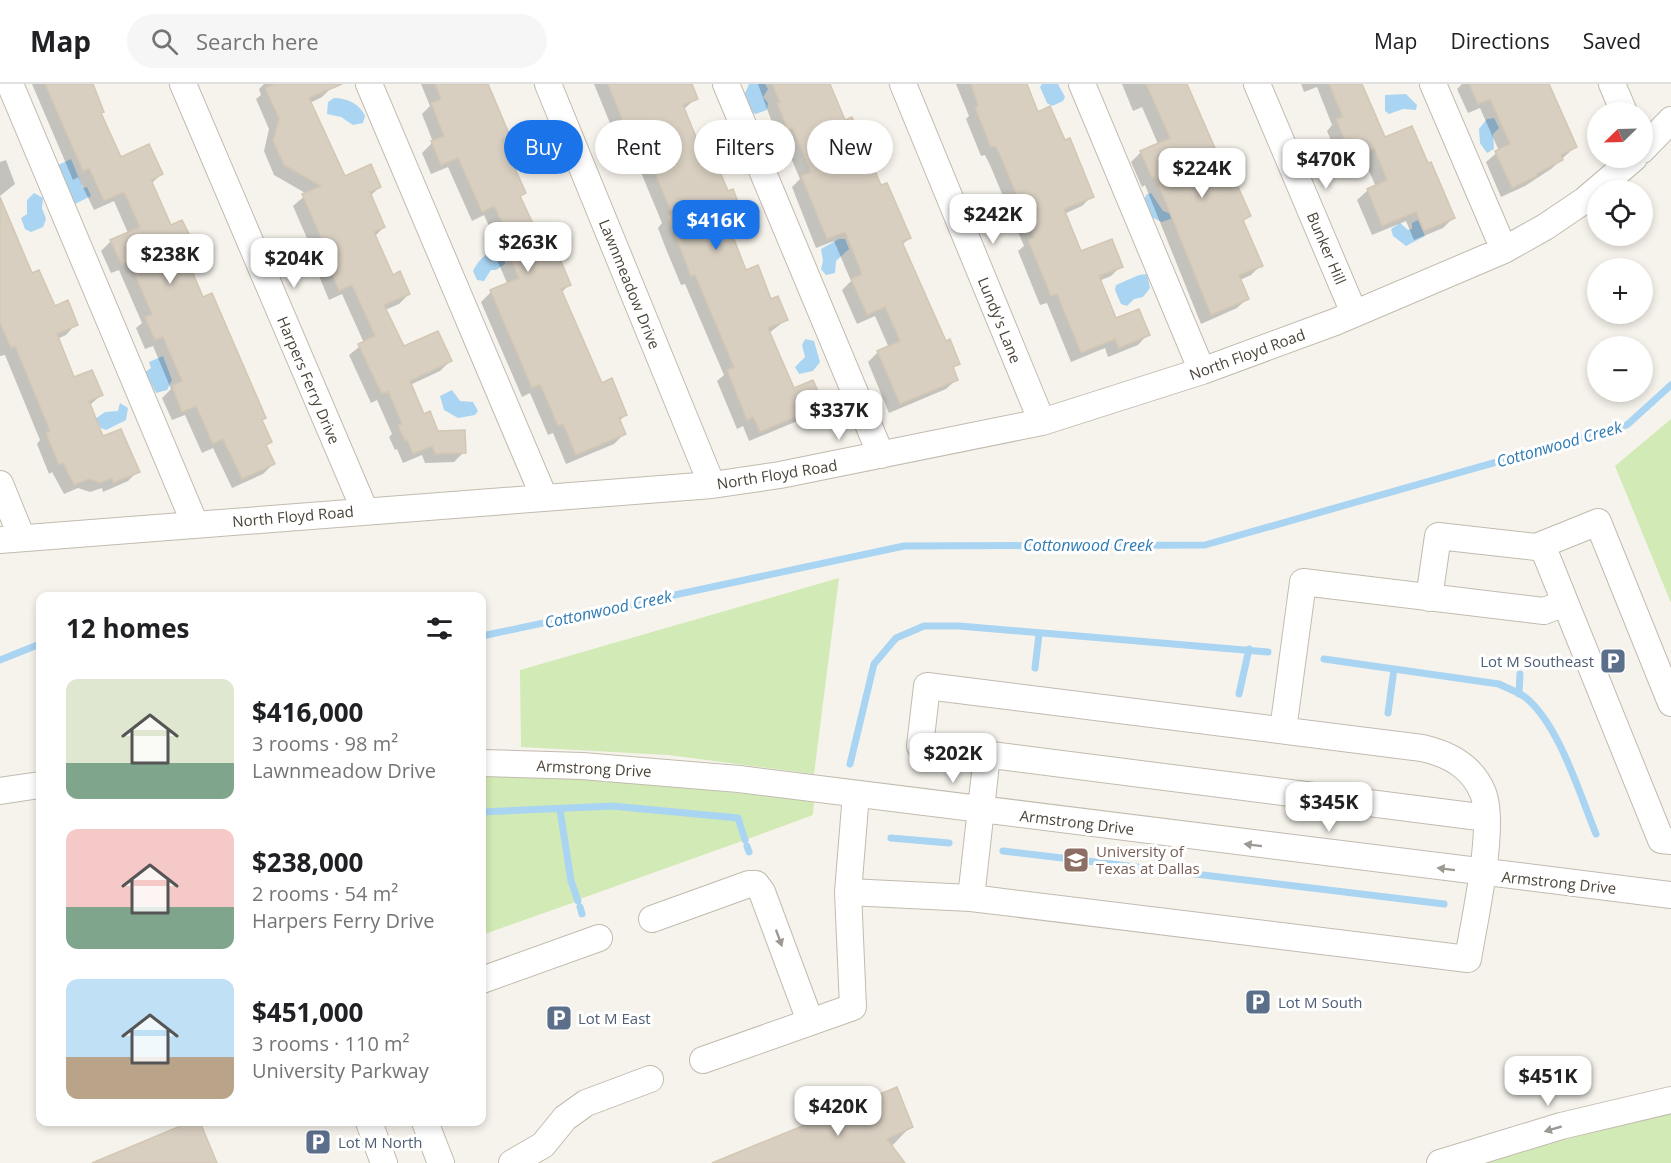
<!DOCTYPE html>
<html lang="en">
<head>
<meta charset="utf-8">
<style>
  body { margin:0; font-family:"Open Sans",sans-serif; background:#f6f6f6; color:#202124; height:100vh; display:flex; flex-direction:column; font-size:22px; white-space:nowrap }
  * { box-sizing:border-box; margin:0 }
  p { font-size:20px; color:#757577 }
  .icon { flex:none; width:33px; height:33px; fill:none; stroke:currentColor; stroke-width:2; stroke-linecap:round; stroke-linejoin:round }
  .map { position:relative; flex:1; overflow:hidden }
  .panel { position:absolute; left:36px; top:508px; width:450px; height:534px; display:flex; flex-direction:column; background:#fff; border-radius:12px; box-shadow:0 3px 9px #0003 }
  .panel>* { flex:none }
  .guide { position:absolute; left:504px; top:36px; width:570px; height:54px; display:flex; gap:12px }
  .needle { width:39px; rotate:247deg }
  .controls { position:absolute; left:1587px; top:18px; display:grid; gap:12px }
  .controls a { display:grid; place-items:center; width:66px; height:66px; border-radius:50%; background:#fff; box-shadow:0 3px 9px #0003; font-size:30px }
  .price { position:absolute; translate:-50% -51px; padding:0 14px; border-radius:12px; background:#fff; color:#222; font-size:20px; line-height:39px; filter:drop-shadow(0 2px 3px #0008) }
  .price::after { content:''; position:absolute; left:50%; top:36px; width:18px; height:14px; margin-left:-9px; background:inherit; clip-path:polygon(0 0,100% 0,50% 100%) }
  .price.current { background:#1a73e8; color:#fff }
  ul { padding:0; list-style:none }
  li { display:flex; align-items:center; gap:18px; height:150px; padding:0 30px }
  li span { display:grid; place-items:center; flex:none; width:168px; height:120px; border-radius:12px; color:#555 }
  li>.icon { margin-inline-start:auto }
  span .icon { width:72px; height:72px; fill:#fffc; stroke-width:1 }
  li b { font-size:26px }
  h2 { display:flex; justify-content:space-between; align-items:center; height:72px; padding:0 30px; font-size:26px }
  .pill { padding:0 21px; border-radius:27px; background:#fff; box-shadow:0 3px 9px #0003; font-size:21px; line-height:54px }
  .pill.current { background:#1a73e8; color:#fff }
  header { display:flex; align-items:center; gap:36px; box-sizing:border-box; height:84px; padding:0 30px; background:#fff; border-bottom:2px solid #e0e0e0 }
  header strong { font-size:28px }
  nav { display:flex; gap:33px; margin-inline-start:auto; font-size:21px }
  .search { width:420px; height:54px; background:#f6f6f6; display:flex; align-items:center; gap:15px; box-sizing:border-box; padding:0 21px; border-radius:33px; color:#757577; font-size:22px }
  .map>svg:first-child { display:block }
  .green { fill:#d2eab5 }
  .water { fill:#a9d4f2 }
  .shadow { fill:#0003 }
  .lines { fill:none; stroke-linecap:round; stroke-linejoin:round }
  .stream { stroke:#a9d4f2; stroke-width:7 }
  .building { fill:#d8cfc1; stroke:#d3c7b4; stroke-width:1.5 }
  .minor-casing { stroke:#c2bbae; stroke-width:28 }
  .minor { stroke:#fff; stroke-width:26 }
  .oneway { fill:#9c9892 }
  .labels { text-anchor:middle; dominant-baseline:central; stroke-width:6; stroke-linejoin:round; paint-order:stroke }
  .street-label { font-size:15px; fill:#4b4439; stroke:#fff }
  .service-label { font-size:15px; fill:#4e5e75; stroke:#fff; text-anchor:start }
  .education-label { font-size:15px; fill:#785e54; stroke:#fff; text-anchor:start }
  .water-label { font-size:16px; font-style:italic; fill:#2e7ab2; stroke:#fff }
</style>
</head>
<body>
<header>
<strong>Map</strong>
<div class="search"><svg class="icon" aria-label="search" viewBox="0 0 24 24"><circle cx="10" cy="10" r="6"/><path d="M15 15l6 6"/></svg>Search here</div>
<nav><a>Map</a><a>Directions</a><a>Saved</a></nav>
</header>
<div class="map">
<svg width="1671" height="1079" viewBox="0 0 1671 1079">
  <rect width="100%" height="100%" fill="#f6f3ec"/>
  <path class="green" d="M1671,335V519L1615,382Z
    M839,494L814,690L668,671L521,663L520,586Z
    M482,691L611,696L814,717L813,731L748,755L742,736L736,739L742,757L580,815L574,796L568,799L575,818L482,851Z
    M1671,1028V1079H1475Z"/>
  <path class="water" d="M749,0H765L768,5L763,13L768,19L767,26L756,30L750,28L743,14Z
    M1042,0H1058L1065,13L1063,17L1052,22L1047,19L1040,3Z
    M1406,10L1417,21L1416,26L1403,25L1389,30L1385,27V11Z
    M334,14C347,14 360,20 365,32L363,39L353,41L341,33L327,30L328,18Z
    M1494,34L1499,44L1493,50L1494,65L1487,69L1480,59L1479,45L1487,35Z
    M71,75L83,104L87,103L91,112L73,121L56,82Z
    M34,109L43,114L42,124L46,135L43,143L31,148L25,145L21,134L27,130V116Z
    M1151,109L1163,127L1171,130L1173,134L1162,138L1151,133L1144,117L1146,111Z
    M1418,136L1425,152L1406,162L1393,152L1391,145L1400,139L1408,146L1412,145V139Z
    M839,155H845L849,165L836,177L835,189L826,191L821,185L823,177L821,165Z
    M499,167L504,170L505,180L496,186H491L484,197L477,196L473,187C479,175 486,168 499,167Z
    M1147,190L1150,204L1143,213L1134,215L1127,222L1121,220L1115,206L1116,201L1139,191Z
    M805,255L814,257L820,278L813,287L799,290L795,283L805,273L802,261Z
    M163,272L172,296L167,306L156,309L145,288L151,284L149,278Z
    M452,306L460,317L473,318L478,327L475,331L458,334L444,326L440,312Z
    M120,319L128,324L126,336L106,346L101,344L95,335L105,328L118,327Z"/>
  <path class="shadow" d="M32,0H91L100,30L120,75L161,90L151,100L170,143L190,156L181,164L202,215L270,357L265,362L273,380L263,390L232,404L213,364L202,369L185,331L172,336L162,314L171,305L153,262L145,265L136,244L142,239L119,186L111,189L101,167L111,157L128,149L114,117L94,126L78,93L73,96Z
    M264,0H331L332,3L322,13L310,19L344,94L380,103L370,112L384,143L374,153L392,193L409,210L399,220L385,226L403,264L450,277L440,287L410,301L423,332L437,349L464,368L454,378L425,379L422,371L403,379L397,365L395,366L389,353L392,350L377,316L371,319L349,271L364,259L342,210L329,216L319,192L322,189L293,122L307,110L274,91L264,67L269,45L256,15L261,11L259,5Z
    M421,0H487L509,52L502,59L524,109L520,114L536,148L570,200L561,209L601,301L626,331L619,337L624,350L614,360L566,380L553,349L548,351L530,309L522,313L481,218L491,208L507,199L495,171L500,166L484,131L472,137L448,83L431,90L422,69L433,58L422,30L430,22Z
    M594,0H690L696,14L683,26L701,70L740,128L726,140L746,188L786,236L769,249L793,306L822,321L812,331L749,357L743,342L737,345L717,297L724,291L685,200L681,201L666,165L658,144L662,139L625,50L616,54Z
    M758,0H828L844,38L909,154L902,161L945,259L958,279L952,285L957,295L946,305L889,329L868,278L878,268L889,264L875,232L857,240L842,206L851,197L834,157L816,164L792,103L800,95L782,53L778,55Z
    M956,0H1025L1037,30L1092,112L1082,122L1064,130L1080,169L1121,182L1111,192L1099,197L1115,236L1148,250L1138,261L1108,273L1105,264L1071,278L1047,219L1040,221L1018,167L1024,162L990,81L985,71L981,72L966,35L969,32Z
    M1122,0H1187L1220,80L1249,132L1242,138L1261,181L1251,191L1240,196L1248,214L1237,224L1201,240L1145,101L1142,103L1131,78L1141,68L1158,60L1142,23L1133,27Z
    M1301,0H1361L1384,55L1453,134L1443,144L1414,156L1406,137L1372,151L1357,116L1368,106L1376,103L1363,73L1342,82L1327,47L1332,41L1317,3L1304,8Z
    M1462,0H1547L1575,63L1551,85L1525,102L1501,113L1486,78L1499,67L1480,24L1468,29L1457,5Z
    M6,76L15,100L0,112V78Z
    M0,117L31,191L54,224L76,240L66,251L57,255L74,295L101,311L89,322L103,354L138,387L128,397L103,408L102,404L90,408L78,404L64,410L52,388L49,390L37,360L40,356L5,271L0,272Z
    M911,1042L891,1063L903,1079H717Z"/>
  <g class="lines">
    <path class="stream" d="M482,552L904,462L1205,461L1627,341L1671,301
      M1324,575L1499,600C1507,604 1518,608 1525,613C1559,640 1580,711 1596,750
      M0,576L40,560
      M1035,584L1039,550
      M1239,610L1249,565
      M1519,610L1520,590
      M1388,629L1394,585
      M850,680L874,580L896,554L924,542H959L1268,568
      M560,726L571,797L578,817
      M482,728L612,722L738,734L745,756
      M891,754L949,759
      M747,762L749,768
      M1003,767L1444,820
      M580,823L582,830"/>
  </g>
  <path class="building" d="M45,0H93L104,28L101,29L121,73L149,60L163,90L151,96L171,141L182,136L192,156L181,161L203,213L212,209L266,334L262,336L272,358L266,361L275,380L242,395L223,355L213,360L196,322L182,328L172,302L182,297L163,253L155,256L145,233L152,230L129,177L122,181L110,156L140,143L124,108L104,117L89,84L83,87Z
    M275,0H342L309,14L345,92L371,80L381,103L370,108L385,143L374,148L393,191L400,187L410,210L384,221L404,262L438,247L452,277L410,297L424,330L430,327L438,347L465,346L466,369L435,370L432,362L413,370L407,356L405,357L398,341L402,340L388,307L382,310L358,260L375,252L352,201L339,207L328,181L332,179L302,110L321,102L284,81L273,57L279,34L265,4Z
    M435,0H488L510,52L502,56L526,109L520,112L536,146L546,142L571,201L561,205L602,299L612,294L627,331L619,334L626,350L576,371L563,340L558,342L540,300L532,304L490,206L519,194L505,160L511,157L494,122L482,128L458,74L441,81L431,57L444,52L431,19L441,15Z
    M608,0H692L698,15L683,21L702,68L710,64L728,107L733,105L742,128L726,135L746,186L758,181L771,215L778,212L788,236L768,244L794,304L813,296L824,321L760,348L753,333L747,336L727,286L734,283L695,191L691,192L676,154L667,132L672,130L635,41L626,45Z
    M772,0H830L845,36L852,33L881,101L887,99L911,154L902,158L946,257L950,255L960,280L953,283L958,296L900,320L877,267L900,257L885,223L867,231L851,195L862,190L845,148L827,155L801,92L811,88L792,44L788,46L777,19L780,18Z
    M971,0H1027L1038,28L1050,22L1065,56L1070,54L1094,113L1064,125L1081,167L1112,155L1123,183L1099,192L1116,234L1139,225L1150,251L1119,264L1115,255L1081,269L1057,210L1051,212L1028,156L1034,153L1000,71L995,62L991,63L975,24L978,22Z
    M1146,0H1187L1221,78L1226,76L1251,132L1243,136L1263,182L1239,191L1249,215L1211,231L1155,92L1152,94L1140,67L1170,54Z
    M1329,0H1362L1385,53L1412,42L1428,79L1431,78L1455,134L1424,147L1416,128L1382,142L1367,105L1387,96L1374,64L1352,73L1336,35L1343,33Z
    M1469,0H1549L1577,63L1561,71L1563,76L1536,90L1537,92L1512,104L1495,67L1510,60L1490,15L1478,20Z
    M0,113L32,189L39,186L55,222L68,216L78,241L57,250L74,293L92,286L103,311L89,317L103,352L121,345L140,388L113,399L112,394L101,399L89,395L74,401L63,379L59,381L46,349L50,347L15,262L11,264L0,239Z
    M897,1003L913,1043L887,1055L905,1079H712Z
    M190,1038H200L217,1079H92Z"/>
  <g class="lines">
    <defs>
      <path id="minor" d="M10,0L195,440
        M183,0L365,427
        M369,0L544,413
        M548,0L712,401
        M726,0L881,371
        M903,0L1042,338
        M1082,0L1202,287
        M1257,0L1354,229
        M1433,0L1504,166
        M1612,0L1624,28
        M1642,66L1671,36
        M0,400L22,454
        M0,456L712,401L780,391L1042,338L1202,287L1335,238L1504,166L1545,143L1585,116L1634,74
        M1542,461L1661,756L1671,757
        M1429,514L1438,452L1536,463L1598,438L1671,619
        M1283,646L1303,498L1544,527L1565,519
        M482,679L582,682L739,695L1671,811
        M0,707L40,701
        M848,808L971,814L1468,875C1474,837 1496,742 1483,709C1472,682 1449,670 1422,664L927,602L920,662L1487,734
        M971,814L987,671
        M652,835L749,800H756L762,808L810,937
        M482,896L599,854
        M703,976L853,923L848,808L856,710
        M369,1038L384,1079
        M425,1038L441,1079
        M512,1079L543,1061L565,1034L586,1019L650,995
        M1440,1079L1561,1042L1671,1016"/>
    </defs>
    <use href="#minor" class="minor-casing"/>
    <use href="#minor" class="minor"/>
  </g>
  <defs><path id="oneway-solid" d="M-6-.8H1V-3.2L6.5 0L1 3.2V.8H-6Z" transform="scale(1.5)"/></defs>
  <g class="oneway">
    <use href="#oneway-solid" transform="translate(1253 761) rotate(-173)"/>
    <use href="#oneway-solid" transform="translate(1446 785) rotate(-173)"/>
    <use href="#oneway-solid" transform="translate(779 854) rotate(70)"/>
    <use href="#oneway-solid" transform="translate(1553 1045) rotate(164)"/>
  </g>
  <defs>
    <symbol id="parking-square" viewBox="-11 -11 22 22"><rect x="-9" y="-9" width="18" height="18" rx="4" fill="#5c6f8a" stroke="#fff"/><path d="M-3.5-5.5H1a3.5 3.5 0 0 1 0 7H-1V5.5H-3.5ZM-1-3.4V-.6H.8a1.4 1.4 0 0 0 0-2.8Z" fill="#fff"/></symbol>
    <symbol id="university-square" viewBox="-11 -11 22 22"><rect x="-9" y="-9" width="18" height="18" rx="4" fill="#8d6e63" stroke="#fff"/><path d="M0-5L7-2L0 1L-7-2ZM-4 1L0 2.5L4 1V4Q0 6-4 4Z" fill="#fff"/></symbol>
  </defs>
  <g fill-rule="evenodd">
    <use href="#parking-square" x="1598" y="562" width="30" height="30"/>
    <use href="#university-square" x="1061" y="761" width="30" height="30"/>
    <use href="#parking-square" x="1243" y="903" width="30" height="30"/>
    <use href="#parking-square" x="544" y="919" width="30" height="30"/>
    <use href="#parking-square" x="303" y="1043" width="30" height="30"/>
  </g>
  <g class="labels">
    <g class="street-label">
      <text transform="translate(1327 164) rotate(67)">Bunker Hill</text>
      <text transform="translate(630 200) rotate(68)">Lawnmeadow Drive</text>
      <text transform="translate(1000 236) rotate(68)">Lundy's Lane</text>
      <text transform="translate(1247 270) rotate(-20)">North Floyd Road</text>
      <text transform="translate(309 296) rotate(67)">Harpers Ferry Drive</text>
      <text transform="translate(777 390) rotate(-9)">North Floyd Road</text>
      <text transform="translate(293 432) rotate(-5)">North Floyd Road</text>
      <text transform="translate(594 684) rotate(3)">Armstrong Drive</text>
      <text transform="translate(1077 738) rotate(7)">Armstrong Drive</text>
      <text transform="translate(1559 798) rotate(6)">Armstrong Drive</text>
    </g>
    <g class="service-label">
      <text x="1594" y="577" text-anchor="end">Lot M Southeast</text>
      <text x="1278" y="918">Lot M South</text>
      <text x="578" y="934">Lot M East</text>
      <text x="338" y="1058">Lot M North</text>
    </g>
    <g class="education-label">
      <text x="1096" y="767">University of<tspan x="1096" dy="17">Texas at Dallas</tspan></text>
    </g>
    <g class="water-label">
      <text transform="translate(1559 360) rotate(-16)">Cottonwood Creek</text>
      <text x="1088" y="461">Cottonwood Creek</text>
      <text transform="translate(608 525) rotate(-12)">Cottonwood Creek</text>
    </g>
  </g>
</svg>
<div class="controls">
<a><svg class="needle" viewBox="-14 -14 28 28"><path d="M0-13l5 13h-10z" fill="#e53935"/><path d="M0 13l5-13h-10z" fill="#757577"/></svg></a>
<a><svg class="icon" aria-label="locate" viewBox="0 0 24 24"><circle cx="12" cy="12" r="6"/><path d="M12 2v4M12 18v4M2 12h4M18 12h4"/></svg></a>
<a>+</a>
<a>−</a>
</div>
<b class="price" style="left:1326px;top:106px">$470K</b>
<b class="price" style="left:1202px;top:115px">$224K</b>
<b class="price" style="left:993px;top:161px">$242K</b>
<b class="price current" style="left:716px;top:167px">$416K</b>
<b class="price" style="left:528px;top:189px">$263K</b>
<b class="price" style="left:170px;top:201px">$238K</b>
<b class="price" style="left:294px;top:205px">$204K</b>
<b class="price" style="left:839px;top:357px">$337K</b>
<b class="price" style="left:953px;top:700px">$202K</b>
<b class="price" style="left:1329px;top:749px">$345K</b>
<b class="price" style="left:1548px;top:1023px">$451K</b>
<b class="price" style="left:838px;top:1053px">$420K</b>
<div class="guide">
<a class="pill current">Buy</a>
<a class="pill">Rent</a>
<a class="pill">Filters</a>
<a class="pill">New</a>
</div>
<section class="panel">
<h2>12 homes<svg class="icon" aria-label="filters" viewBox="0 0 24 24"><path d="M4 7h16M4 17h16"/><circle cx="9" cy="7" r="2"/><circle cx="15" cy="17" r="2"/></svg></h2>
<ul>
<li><span style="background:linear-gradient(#dfe7d0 70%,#7fa58c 0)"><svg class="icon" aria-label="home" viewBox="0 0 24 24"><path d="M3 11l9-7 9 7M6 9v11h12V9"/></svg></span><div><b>$416,000</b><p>3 rooms · 98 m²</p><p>Lawnmeadow Drive</p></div></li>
<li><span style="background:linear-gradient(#f6c9c9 65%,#7fa58c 0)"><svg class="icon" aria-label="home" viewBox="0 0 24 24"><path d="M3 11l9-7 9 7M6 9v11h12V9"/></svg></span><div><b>$238,000</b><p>2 rooms · 54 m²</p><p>Harpers Ferry Drive</p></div></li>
<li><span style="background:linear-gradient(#bfe0f5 65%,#b9a48a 0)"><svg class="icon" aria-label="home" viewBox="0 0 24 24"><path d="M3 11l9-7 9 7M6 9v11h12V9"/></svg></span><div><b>$451,000</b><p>3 rooms · 110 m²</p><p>University Parkway</p></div></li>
</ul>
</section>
</div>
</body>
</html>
